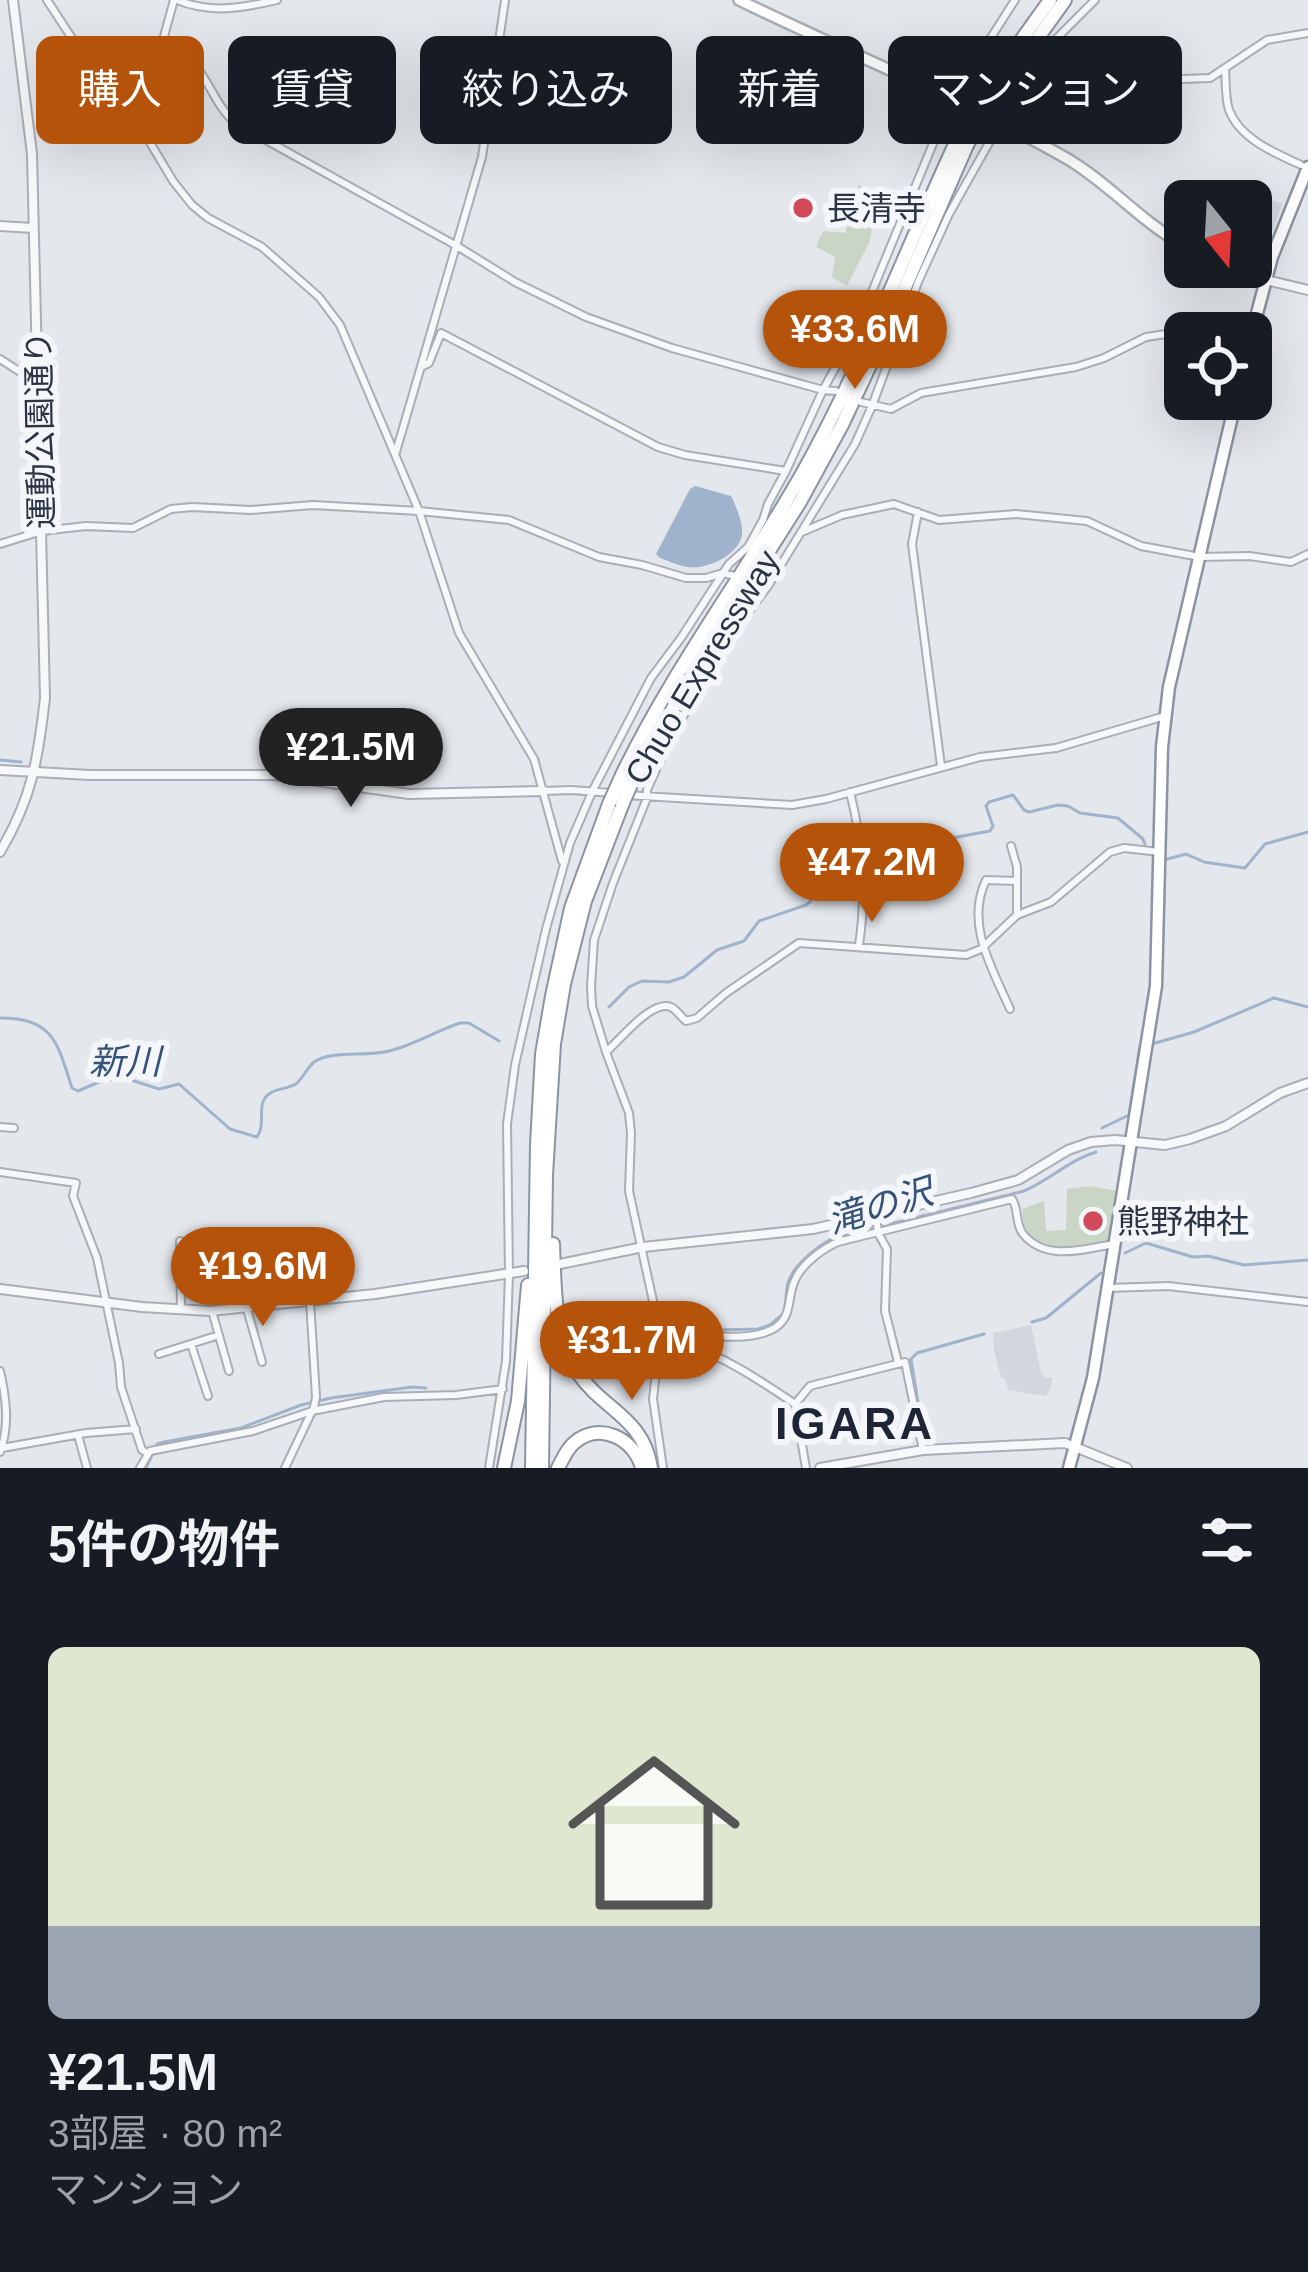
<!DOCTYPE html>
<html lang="ja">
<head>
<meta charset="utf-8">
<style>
  body { margin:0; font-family:Arial,"Noto Sans JP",sans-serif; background:#242831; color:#f1f3f6; height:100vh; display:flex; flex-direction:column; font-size:45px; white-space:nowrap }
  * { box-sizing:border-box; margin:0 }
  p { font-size:39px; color:#9ea1a6 }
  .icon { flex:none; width:66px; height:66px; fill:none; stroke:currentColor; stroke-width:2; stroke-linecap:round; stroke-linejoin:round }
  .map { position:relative; height:1468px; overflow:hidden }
  .details { display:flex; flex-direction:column; background:#171b24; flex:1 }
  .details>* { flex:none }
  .banner { position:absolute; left:36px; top:36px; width:1236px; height:108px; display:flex; gap:24px }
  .needle { width:78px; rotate:162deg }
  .fabs { position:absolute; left:1164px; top:180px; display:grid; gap:24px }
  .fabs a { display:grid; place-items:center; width:108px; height:108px; border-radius:18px; background:#171b24; box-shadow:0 12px 48px #0002; font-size:60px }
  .price { position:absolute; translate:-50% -102px; padding:0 27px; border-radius:42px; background:#b45309; color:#fff; font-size:39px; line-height:78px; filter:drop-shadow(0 3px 6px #0008) }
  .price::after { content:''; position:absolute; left:50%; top:72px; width:36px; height:27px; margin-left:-18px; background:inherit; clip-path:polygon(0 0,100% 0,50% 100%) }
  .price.current { background:#222; color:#fff }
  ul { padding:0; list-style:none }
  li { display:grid; align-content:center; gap:24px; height:636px; padding:0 48px }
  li+li { border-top:3px solid #363941 }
  li span { display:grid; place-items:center; height:372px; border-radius:18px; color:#555 }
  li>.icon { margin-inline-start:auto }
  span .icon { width:216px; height:216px; fill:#fffc; stroke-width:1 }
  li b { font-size:51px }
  h2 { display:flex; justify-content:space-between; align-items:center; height:144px; padding:0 48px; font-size:51px }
  .pill { padding:0 42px; border-radius:18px; background:#171b24; box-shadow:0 12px 48px #0002; font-size:42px; line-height:108px }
  .pill.current { background:#b45309; color:#fff }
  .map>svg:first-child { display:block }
  .built { fill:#d2d6de }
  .green { fill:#c9d6c5 }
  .water { fill:#9fb4cc }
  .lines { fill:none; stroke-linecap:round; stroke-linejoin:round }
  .stream { stroke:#9fb4cc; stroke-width:3 }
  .minor-casing { stroke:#a9aeb7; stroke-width:10 }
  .tertiary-casing { stroke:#a9aeb7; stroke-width:12 }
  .secondary-casing { stroke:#a9aeb7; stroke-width:14 }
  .trunk-casing { stroke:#8b94a3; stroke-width:15 }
  .motorway-casing { stroke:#8b94a3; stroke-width:16 }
  .minor { stroke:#f7f8fa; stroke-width:6 }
  .tertiary { stroke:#f7f8fa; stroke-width:8 }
  .secondary { stroke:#fff; stroke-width:9 }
  .trunk { stroke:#fff; stroke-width:10 }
  .motorway { stroke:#fff; stroke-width:12 }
  .motorway-bridge-casing { stroke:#8b94a3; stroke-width:16; stroke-linecap:butt }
  .motorway-bridge { stroke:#fff; stroke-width:12 }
  .poi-dot { fill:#d1495b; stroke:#f4f6f9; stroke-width:4.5 }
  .labels { text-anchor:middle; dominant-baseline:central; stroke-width:12; stroke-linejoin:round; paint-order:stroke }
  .poi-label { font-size:33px; fill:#2b3445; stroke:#f4f6f9; text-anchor:start }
  .street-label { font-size:33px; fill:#2b3445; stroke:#f4f6f9 }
  .water-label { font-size:36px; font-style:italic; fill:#34527a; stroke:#f4f6f9 }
  .district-label { font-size:45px; font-weight:bold; letter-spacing:3px; fill:#1d2536; stroke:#f4f6f9 }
</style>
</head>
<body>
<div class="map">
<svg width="1308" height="1468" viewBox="0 0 1308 1468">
  <rect width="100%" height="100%" fill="#e4e7ec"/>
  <path class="built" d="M1272,200L1282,204L1262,260L1251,265L1253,211L1258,212L1262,203L1269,205Z
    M1031,1325L1041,1372L1046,1378L1052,1377L1051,1387L1046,1396L1008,1390L1006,1380L1001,1377L994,1350L993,1333Z"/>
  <path class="green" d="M859,184L878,202L869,243L847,286L832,277L835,257L816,247L823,231L845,233Z
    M1090,1186L1117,1191L1109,1240C1074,1254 1055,1252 1025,1233L1022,1209L1044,1201L1046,1231L1066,1230L1067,1189Z"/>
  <path class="water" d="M695,486L731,496C736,506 743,522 742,534C740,555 706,570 688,567C678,566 669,561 660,558L656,554L690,489Z"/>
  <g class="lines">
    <path class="stream" d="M0,760L21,762
      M263,771H292L296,775
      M867,853L928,835L946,839L990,831L993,826L986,806L989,802L1013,795L1024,810L1029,812L1058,805L1068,806L1080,813L1118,818L1143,839L1145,844
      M1164,860L1186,854L1204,862L1245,868L1265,844L1308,832
      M609,1007L629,987L642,981L669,982L684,977L717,950L744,941L759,921L806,905L810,902L820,880L843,872L857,857
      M0,1018C54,1017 58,1045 72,1088L78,1091L106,1079L131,1080L159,1089L179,1084L230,1129L257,1137C267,1123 255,1104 269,1094C276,1088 288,1089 296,1084C303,1078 307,1068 314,1062C331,1050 367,1057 389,1051C414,1045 436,1031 460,1023H469L499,1041
      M1152,1044L1194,1032L1274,998L1308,1007
      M1102,1128L1129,1115L1140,1046H1142
      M1125,1253L1146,1243L1193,1257L1208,1256L1244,1265L1308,1260
      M1032,1322L1046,1318L1101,1273
      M569,1341L624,1332L758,1329L770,1325L783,1314C787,1303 785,1294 788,1283C793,1265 817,1247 833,1238L1024,1191C1050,1180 1069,1160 1096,1152
      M924,1440L911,1359L917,1353L984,1334
      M146,1468L157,1444L164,1442L241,1428L301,1405L331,1398L412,1387L426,1388"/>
    <defs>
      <path id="minor" d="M47,0L79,49L124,99L173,181L192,205L208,218L262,247L319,297L340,325L419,511L459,633L534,759L562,861
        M177,0C211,14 242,8 277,0
        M164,44C173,48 183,52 190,59C209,78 215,107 237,124L457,246L515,282L586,317L672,348L823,390L836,391
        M1225,68C1226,81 1225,98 1229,110C1240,139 1275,153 1301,165
        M1030,70L1065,78L1079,77L1105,82L1210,78L1267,40L1308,33
        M124,99L142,96L149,91L174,0
        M0,359L36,382
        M423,366L429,363L441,333L658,447L685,455L786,471
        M861,402L891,409L921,393L1076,367L1104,358L1146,337L1247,322
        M396,452L482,157L505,0
        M918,512L912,544L941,766
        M802,532L842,515L894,504L939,520L1016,514L1087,521L1141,546L1200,557L1249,556L1291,562L1308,554
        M0,544L42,531L86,526L133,528L171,509L192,507L251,510L313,505L419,511L509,520L599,557L642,565L686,578H706L723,573L735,576
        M544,791L571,790L613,793
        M850,792C863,844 867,892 859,945
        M626,795L792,805L826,799L980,757L1056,748L1165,716
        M1011,846L1017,867V915
        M1010,1009C992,968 965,924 986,880L1017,881
        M607,1051C620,1040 652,999 671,1007C677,1010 681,1017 686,1021L697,1018L726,993L799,943L966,955L981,949L1017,915L1051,902L1110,852L1124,848L1160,852
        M0,1127L14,1128
        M0,1172L76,1183L73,1196L97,1258L119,1363L121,1387L142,1450L147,1453
        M876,1215L878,1233L887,1249L885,1311L898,1362
        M1107,1288L1168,1286L1308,1302
        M247,1309L262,1362
        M181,1310L180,1241L194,1245
        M212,1311L229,1371
        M679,1340L683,1333C710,1335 746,1342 771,1330C794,1319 786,1299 795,1280C802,1264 822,1249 838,1242L1012,1199C1019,1209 1015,1224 1023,1234C1046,1262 1084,1249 1114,1244
        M191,1344L208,1396
        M570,1344C666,1320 718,1352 795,1404L806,1468
        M159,1354L219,1335
        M0,1371C6,1397 10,1426 0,1452
        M795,1404L810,1386L905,1362L923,1450
        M78,1435L87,1468
        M2,1448L86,1433L136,1429
        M140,1468L150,1451L253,1431L312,1411L384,1397L456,1395L503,1389
        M285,1468L314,1407L316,1397L310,1301
        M489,1468L506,1361L509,1274L507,1124L515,1065L546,929L570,843L593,790L651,678L681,638L729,564L748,547L763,520L768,504L786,471L823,390L857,328L951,100L1015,0
        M663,1468L653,1399L660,1333L629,1191L631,1133L629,1113L606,1052L592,1006L591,986L594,940L613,883L647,798V790L669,740L733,632L768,586L855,444L872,406L918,282L949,214L1030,70L1046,49L1095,0"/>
      <path id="tertiary" d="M0,226L33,228
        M1266,280L1308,290
        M0,770L90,775H274L409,794L544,791
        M0,852C32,798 38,760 45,698L32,154L13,0
        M560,1264L643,1247L813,1229L971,1193L1018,1180L1068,1150L1091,1142L1115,1140L1165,1145L1190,1139L1226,1126L1280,1093L1308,1083
        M0,1289L142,1307L210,1311L375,1294L524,1271
        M820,1468L923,1450L1065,1443L1127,1468"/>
      <path id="secondary" d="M739,0C847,53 961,98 1066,158C1109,183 1142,223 1185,246
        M1227,267L1265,280"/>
      <path id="trunk" d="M1251,336L1272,257L1308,167
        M1069,1468L1093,1378L1156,986L1162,747L1169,687L1236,399"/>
      <path id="motorway" d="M982,95L1050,0
        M992,102L1065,0
        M622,775C673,669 744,576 802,474C862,367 905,251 957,140
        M635,775L711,642L800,502L842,425L886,331L967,145
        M553,1244C555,1288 553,1335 578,1373C603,1410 644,1418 651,1468
        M504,1468L518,1401L528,1285
        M532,1468L537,1144L542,1054L552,996L571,908L609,804
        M542,1468L546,1175L554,1044L564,984L585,901L622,805
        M558,1468C563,1459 566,1450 574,1443C599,1421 634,1438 642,1468"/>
    </defs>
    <use href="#minor" class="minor-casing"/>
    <use href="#tertiary" class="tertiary-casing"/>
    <use href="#secondary" class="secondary-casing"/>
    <use href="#trunk" class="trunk-casing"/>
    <use href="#motorway" class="motorway-casing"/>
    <use href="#minor" class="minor"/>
    <use href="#tertiary" class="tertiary"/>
    <use href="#secondary" class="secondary"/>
    <use href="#trunk" class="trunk"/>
    <use href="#motorway" class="motorway"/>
    <defs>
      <path id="motorway-bridge" d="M957,140L982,95
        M967,145L992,102
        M609,804L622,775
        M622,805L635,775"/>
    </defs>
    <use href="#motorway-bridge" class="motorway-bridge-casing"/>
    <use href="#motorway-bridge" class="motorway-bridge"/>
  </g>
  <g class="poi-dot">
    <circle cx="803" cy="208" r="12"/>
    <circle cx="1093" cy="1221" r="12"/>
  </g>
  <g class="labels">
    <g class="poi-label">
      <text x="827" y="208">長清寺</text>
      <text x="1117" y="1221">熊野神社</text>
    </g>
    <g class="street-label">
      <text transform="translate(40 430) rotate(-91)">運動公園通り</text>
      <text transform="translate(702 667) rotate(-59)">Chuo Expressway</text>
    </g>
    <g class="water-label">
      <text x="125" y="1061">新川</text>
      <text transform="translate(880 1206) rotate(-17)">滝の沢</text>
    </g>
    <g class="district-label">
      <text x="855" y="1423">IGARA</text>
    </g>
  </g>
</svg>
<div class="fabs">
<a><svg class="needle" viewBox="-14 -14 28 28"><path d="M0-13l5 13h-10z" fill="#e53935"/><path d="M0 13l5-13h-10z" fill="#9ea1a6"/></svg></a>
<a><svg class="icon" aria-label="locate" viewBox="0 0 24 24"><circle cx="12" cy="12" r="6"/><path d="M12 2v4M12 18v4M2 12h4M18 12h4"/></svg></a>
</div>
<b class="price" style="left:855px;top:392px">¥33.6M</b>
<b class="price current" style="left:351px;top:810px">¥21.5M</b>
<b class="price" style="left:872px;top:925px">¥47.2M</b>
<b class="price" style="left:263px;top:1329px">¥19.6M</b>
<b class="price" style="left:632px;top:1403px">¥31.7M</b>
<div class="banner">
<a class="pill current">購入</a>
<a class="pill">賃貸</a>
<a class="pill">絞り込み</a>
<a class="pill">新着</a>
<a class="pill">マンション</a>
</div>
</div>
<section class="details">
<h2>5件の物件<svg class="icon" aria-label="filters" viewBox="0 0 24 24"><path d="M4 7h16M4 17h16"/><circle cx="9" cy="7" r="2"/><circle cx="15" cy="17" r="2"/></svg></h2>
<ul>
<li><span style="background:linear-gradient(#dfe7d0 75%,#9aa5b1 0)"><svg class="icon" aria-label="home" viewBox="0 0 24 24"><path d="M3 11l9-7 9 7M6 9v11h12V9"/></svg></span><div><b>¥21.5M</b><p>3部屋 · 80 m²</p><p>マンション</p></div></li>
</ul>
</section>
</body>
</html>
